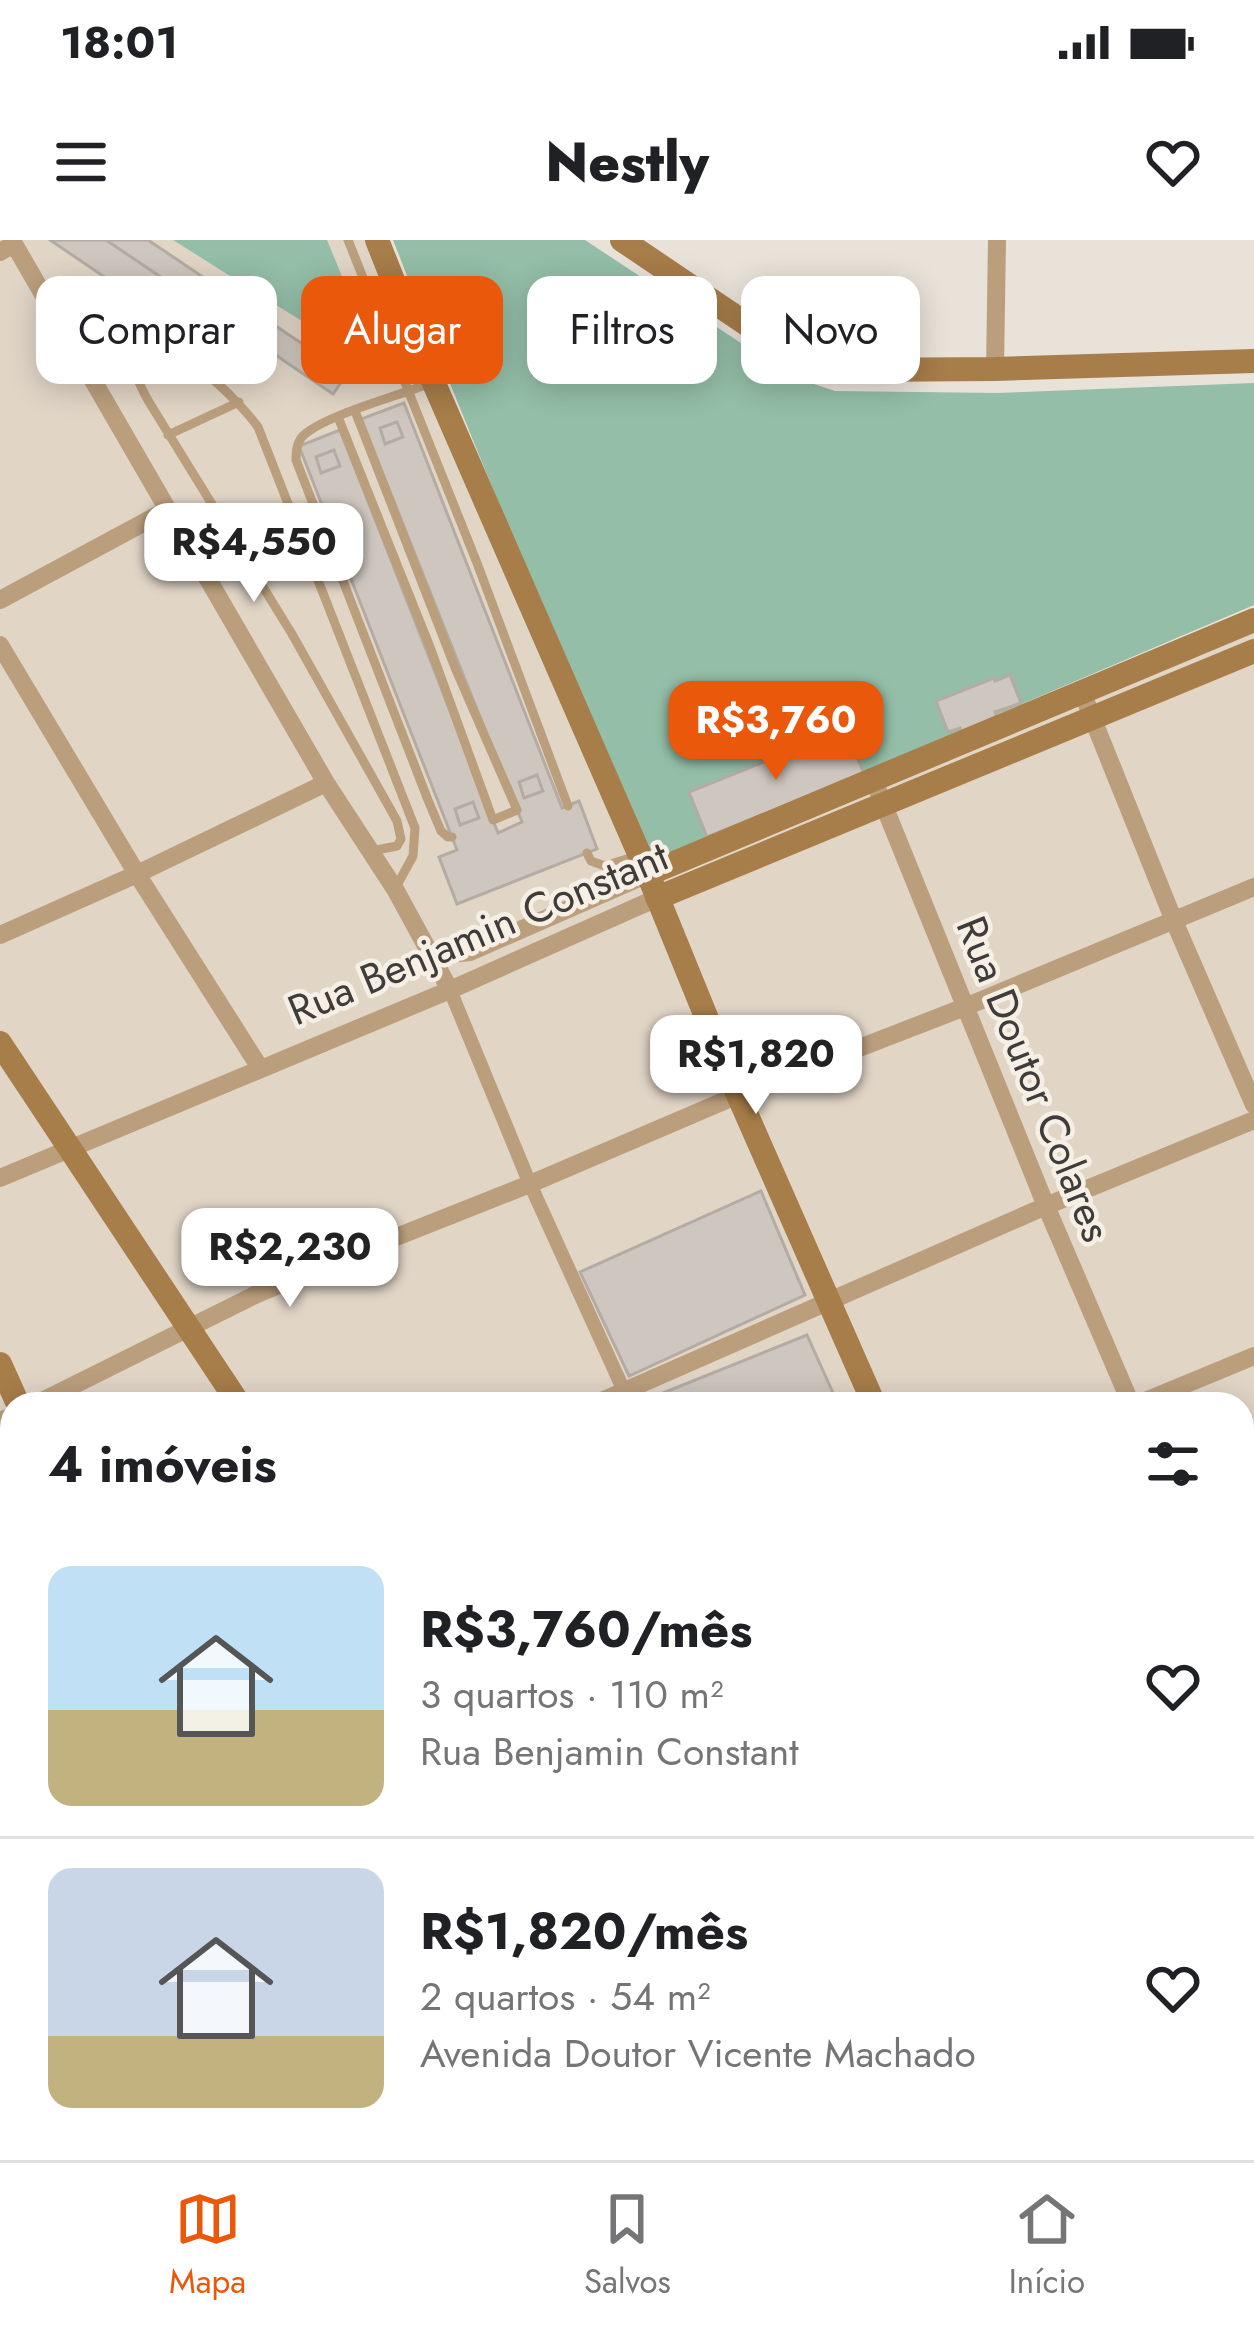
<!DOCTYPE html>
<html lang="pt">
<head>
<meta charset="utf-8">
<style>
  body { margin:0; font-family:Jost,sans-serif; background:#f2f2f2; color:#202124; height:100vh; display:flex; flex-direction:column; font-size:45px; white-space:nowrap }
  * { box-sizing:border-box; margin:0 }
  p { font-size:39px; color:#757577 }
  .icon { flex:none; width:66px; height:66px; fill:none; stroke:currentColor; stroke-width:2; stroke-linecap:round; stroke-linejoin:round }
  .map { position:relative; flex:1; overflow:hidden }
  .sheet { position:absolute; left:0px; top:1152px; width:1254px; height:768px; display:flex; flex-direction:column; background:#fff; border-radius:36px 36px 0 0; box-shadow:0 6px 30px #0003 }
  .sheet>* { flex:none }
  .banner { position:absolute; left:36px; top:36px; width:1182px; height:108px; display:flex; gap:24px }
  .price { position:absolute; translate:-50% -102px; padding:0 27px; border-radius:24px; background:#fff; color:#222; font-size:39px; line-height:78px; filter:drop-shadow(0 3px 6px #0008) }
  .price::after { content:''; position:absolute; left:50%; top:72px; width:36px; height:27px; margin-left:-18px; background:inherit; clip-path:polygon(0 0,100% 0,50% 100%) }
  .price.current { background:#ea580c; color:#fff }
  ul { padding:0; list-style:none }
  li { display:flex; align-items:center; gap:36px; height:300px; padding:0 48px }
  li+li { border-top:3px solid #e0e0e0 }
  li span { display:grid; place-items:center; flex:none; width:336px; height:240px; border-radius:24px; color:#555 }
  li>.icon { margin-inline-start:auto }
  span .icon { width:144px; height:144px; fill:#fffc; stroke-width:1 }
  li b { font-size:51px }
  h2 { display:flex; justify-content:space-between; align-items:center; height:144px; padding:0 48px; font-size:51px }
  .chip { padding:0 42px; border-radius:24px; background:#fff; box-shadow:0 6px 30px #0003; font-size:42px; line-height:108px }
  .chip.current { background:#ea580c; color:#fff }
  .status { display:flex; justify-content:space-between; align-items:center; height:84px; padding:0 60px; background:#fff; direction:ltr }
  .status svg { height:33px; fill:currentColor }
  header { display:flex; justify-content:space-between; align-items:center; height:156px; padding:0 48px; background:#fff; font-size:54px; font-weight:800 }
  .tabs { display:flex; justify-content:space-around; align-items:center; height:168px; border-top:3px solid #e0e0e0; background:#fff; font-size:33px; color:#757577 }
  .tabs a { display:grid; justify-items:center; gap:6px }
  .tabs .current { color:#ea580c }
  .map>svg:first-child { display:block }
  .built { fill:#e1d5c6; fill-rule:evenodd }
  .green { fill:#94bea8 }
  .building { fill:#cec7bf; stroke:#b4aca4; stroke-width:3 }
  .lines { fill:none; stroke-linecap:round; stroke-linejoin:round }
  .service { stroke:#bb9f7d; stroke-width:9 }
  .pedestrian { stroke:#bb9f7d; stroke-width:14 }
  .minor { stroke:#bb9f7d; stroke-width:18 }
  .tertiary { stroke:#bb9f7d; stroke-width:21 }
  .secondary { stroke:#a77d49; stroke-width:24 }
  .labels { text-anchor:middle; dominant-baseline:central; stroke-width:9; stroke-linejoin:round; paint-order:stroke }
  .street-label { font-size:42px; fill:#3f3c39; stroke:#f6efe6 }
</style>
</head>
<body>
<div class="status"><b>18:01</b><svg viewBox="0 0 49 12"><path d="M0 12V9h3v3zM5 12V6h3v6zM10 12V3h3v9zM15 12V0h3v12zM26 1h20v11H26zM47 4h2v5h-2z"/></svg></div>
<header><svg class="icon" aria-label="menu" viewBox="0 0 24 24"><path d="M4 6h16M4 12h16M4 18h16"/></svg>Nestly<svg class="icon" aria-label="heart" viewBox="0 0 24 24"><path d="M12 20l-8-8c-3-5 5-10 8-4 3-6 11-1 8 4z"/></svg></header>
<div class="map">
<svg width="1254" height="1920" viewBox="0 0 1254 1920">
  <rect width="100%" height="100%" fill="#e9e2d9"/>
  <path class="built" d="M0,0H376L653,629L1254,373V1920H0ZM12,1164H1242V1908H12Z"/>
  <path class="green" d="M173,0H327L348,51L356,115Z
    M393,0H585L768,121L796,138L835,151L998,153L1254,143V365L654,621C561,417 475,209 393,0Z
    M596,1908H890L893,1915L883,1920H602Z"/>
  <path class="building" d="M50,0H106L229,83L211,109Z
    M106,0H148L347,134L333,154Z
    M404,163L562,568L579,561L597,609L457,664L439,617L457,610L299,206L340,190L498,593L522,582L361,179Z
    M397,182L403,197L385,204L380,188Z
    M334,210L340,226L321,233L316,217Z
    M1010,435L1021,463L995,472L997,478L962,492L960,488L948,492L936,461L994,438L995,441Z
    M846,489L864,534L707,597L689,552Z
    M537,535L543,551L524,558L519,542Z
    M473,562L479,578L460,585L455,569Z
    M761,951L805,1055L629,1136L580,1032Z
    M807,1095L838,1164H645L643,1161Z"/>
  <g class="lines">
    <path class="service" d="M348,0L477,323L568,566
      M430,143C399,156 329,174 305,194C297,200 296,210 296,220L428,560L441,591L448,597H452
      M338,177L430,407L493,580L517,570L456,430L355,171
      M168,195L239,162
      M371,611L397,606L401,599L397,581L292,394L149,162C137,140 131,133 142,109C179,99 238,160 258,187L415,588L413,616L395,649
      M587,613L591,621L605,626L639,615"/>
    <path class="pedestrian" d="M450,750L530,944L630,1164"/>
    <path class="minor" d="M0,12L14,4L326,543L395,649L450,750
      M995,129L997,0
      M0,360L167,270
      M0,405L137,634L260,828
      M1082,452L1174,681L1254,865
      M874,541L1046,966L1131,1164
      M0,695L137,634L326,543
      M432,716L470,712L648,634
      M0,938L450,750L657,658
      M36,1164L255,1055L318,1028L530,944L738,855L965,767L1254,647
      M595,1164L1046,966L1254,880
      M1138,1164L1254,1116
      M0,1181L12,1176
      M1242,1350L1254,1345
      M0,1419L12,1414
      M1242,1422L1254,1447
      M1242,1547L1254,1542
      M0,1634L12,1629
      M0,1656L12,1682
      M118,1908L124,1920
      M302,1920L333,1908"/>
    <path class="tertiary" d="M0,1834L12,1830
      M894,1908L899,1920
      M917,1920L947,1908"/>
    <path class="secondary" d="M377,0L433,141L648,634L738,855L874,1164
      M622,0L779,106L818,123L852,130L995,129L1254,121
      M648,634L1254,380
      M657,658L1254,411
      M0,803L239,1164
      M0,1124L18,1164
      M1242,1788L1254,1783
      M359,1908L364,1920
      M592,1908L597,1920
      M1200,1908L1205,1920"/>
  </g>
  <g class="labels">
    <g class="street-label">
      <text transform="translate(478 693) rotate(-23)">Rua Benjamin Constant</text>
      <text transform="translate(1034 839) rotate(68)">Rua Doutor Colares</text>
    </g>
  </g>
</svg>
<b class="price" style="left:254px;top:365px">R$4,550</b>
<b class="price current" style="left:776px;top:543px">R$3,760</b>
<b class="price" style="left:756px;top:877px">R$1,820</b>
<b class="price" style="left:290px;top:1070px">R$2,230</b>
<div class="banner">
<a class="chip">Comprar</a>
<a class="chip current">Alugar</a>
<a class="chip">Filtros</a>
<a class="chip">Novo</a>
</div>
<section class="sheet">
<h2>4 imóveis<svg class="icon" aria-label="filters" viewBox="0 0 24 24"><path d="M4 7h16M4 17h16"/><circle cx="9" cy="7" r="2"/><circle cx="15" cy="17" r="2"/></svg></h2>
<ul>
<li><span style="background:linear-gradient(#bfe0f5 60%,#c2b280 0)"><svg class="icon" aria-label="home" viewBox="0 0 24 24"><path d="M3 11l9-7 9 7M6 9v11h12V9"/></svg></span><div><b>R$3,760/mês</b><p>3 quartos · 110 m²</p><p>Rua Benjamin Constant</p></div><svg class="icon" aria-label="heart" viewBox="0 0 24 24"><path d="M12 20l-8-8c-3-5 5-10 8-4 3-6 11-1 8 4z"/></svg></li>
<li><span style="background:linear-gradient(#c9d6e8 70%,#c2b280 0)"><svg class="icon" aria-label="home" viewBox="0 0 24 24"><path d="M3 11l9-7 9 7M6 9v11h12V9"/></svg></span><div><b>R$1,820/mês</b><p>2 quartos · 54 m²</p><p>Avenida Doutor Vicente Machado</p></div><svg class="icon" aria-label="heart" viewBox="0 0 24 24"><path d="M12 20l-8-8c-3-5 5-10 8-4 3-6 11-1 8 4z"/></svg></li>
</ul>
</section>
</div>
<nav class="tabs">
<a class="current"><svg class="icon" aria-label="map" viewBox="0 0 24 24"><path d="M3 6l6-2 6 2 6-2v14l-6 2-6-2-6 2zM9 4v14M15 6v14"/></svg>Mapa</a>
<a><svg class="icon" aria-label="saved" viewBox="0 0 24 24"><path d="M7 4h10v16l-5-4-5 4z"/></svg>Salvos</a>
<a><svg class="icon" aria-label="home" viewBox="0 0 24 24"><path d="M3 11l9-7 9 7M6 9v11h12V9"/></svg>Início</a>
</nav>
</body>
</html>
